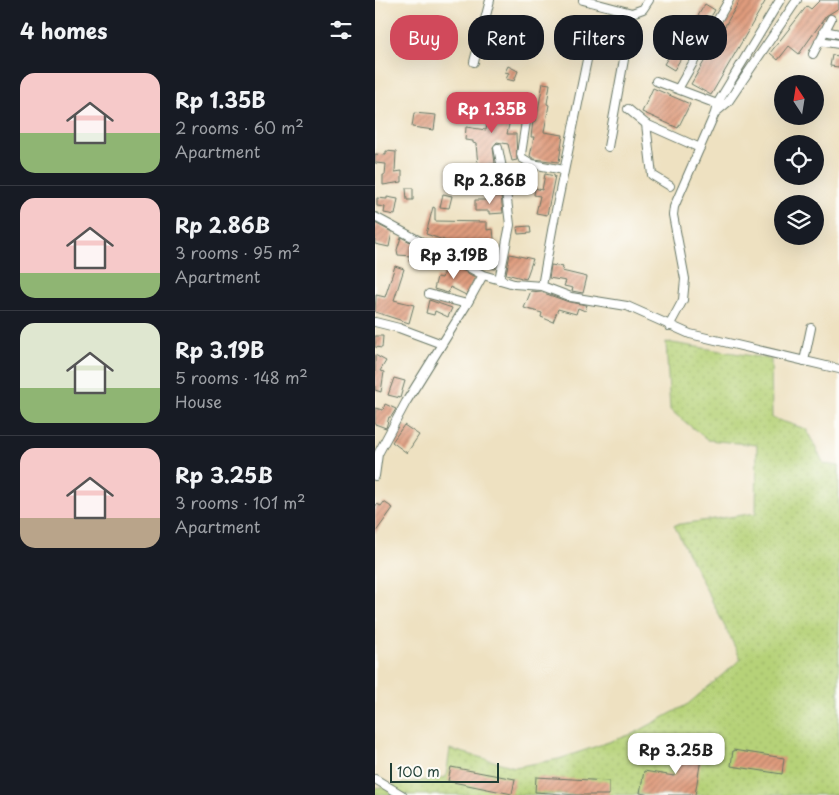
<!DOCTYPE html>
<html lang="en">
<head>
<meta charset="utf-8">
<style>
  body { margin:0; font-family:"Playpen Sans",sans-serif; background:#242831; color:#f1f3f6; height:100vh; display:flex; flex-direction:column; font-size:19px; white-space:nowrap }
  * { box-sizing:border-box; margin:0 }
  p { font-size:16px; color:#9ea1a6 }
  .icon { flex:none; width:28px; height:28px; fill:none; stroke:currentColor; stroke-width:2; stroke-linecap:round; stroke-linejoin:round }
  .map { position:relative; flex:1; overflow:hidden }
  .drawer { display:flex; flex-direction:column; background:#171b24; width:375px }
  .drawer>* { flex:none }
  .guide { position:absolute; left:15px; top:15px; width:374px; height:45px; display:flex; gap:10px }
  .needle { width:32px; rotate:348deg }
  .buttons { position:absolute; left:399px; top:75px; display:grid; gap:10px }
  .buttons a { display:grid; place-items:center; width:50px; height:50px; border-radius:50%; background:#171b24; box-shadow:0 5px 20px #0002; font-size:25px }
  .scale { position:absolute; left:15px; bottom:12px; width:109px; box-sizing:border-box; padding-left:5px; border:2px solid #1f3d34; border-top:0; font-size:14px; line-height:18px; white-space:nowrap; color:#1f3d34; -webkit-text-stroke:4px #fdfcf7; paint-order:stroke }
  .price { position:absolute; translate:-50% -42px; padding:0 11px; border-radius:10px; background:#fff; color:#222; font-size:16px; line-height:32px; filter:drop-shadow(0 1px 2px #0008) }
  .price::after { content:''; position:absolute; left:50%; top:30px; width:15px; height:11px; margin-left:-8px; background:inherit; clip-path:polygon(0 0,100% 0,50% 100%) }
  .price.active { background:#d1495b; color:#fff }
  ul { padding:0; list-style:none }
  li { display:flex; align-items:center; gap:15px; height:125px; padding:0 20px }
  li+li { border-top:1px solid #363941 }
  li span { display:grid; place-items:center; flex:none; width:140px; height:100px; border-radius:15px; color:#555 }
  li>.icon { margin-inline-start:auto }
  span .icon { width:60px; height:60px; fill:#fffc; stroke-width:1 }
  li b { font-size:21px }
  h2 { display:flex; justify-content:space-between; align-items:center; height:60px; padding:0 20px; font-size:21px }
  .chip { padding:0 18px; border-radius:20px; background:#171b24; box-shadow:0 5px 20px #0002; font-size:18px; line-height:45px }
  .chip.active { background:#d1495b; color:#fff }
  main { display:flex; flex:1; min-height:0 }
  .map>svg:first-child { display:block }
  .grass { fill:url(#grass-dots); stroke:#6a8856 }
  .building { fill:url(#building-hatch) }
  .lines { fill:none; stroke-linecap:round; stroke-linejoin:round }
  .street-casing { stroke:#677665; stroke-width:10 }
  .street { stroke:#fff; stroke-width:8 }
</style>
</head>
<body>
<main>
<section class="drawer">
<h2>4 homes<svg class="icon" aria-label="filters" viewBox="0 0 24 24"><path d="M4 7h16M4 17h16"/><circle cx="9" cy="7" r="2"/><circle cx="15" cy="17" r="2"/></svg></h2>
<ul>
<li><span style="background:linear-gradient(#f6c9c9 60%,#8fb573 0)"><svg class="icon" aria-label="home" viewBox="0 0 24 24"><path d="M3 11l9-7 9 7M6 9v11h12V9"/></svg></span><div><b>Rp 1.35B</b><p>2 rooms · 60 m²</p><p>Apartment</p></div></li>
<li><span style="background:linear-gradient(#f6c9c9 75%,#8fb573 0)"><svg class="icon" aria-label="home" viewBox="0 0 24 24"><path d="M3 11l9-7 9 7M6 9v11h12V9"/></svg></span><div><b>Rp 2.86B</b><p>3 rooms · 95 m²</p><p>Apartment</p></div></li>
<li><span style="background:linear-gradient(#dfe7d0 65%,#8fb573 0)"><svg class="icon" aria-label="home" viewBox="0 0 24 24"><path d="M3 11l9-7 9 7M6 9v11h12V9"/></svg></span><div><b>Rp 3.19B</b><p>5 rooms · 148 m²</p><p>House</p></div></li>
<li><span style="background:linear-gradient(#f6c9c9 70%,#b9a48a 0)"><svg class="icon" aria-label="home" viewBox="0 0 24 24"><path d="M3 11l9-7 9 7M6 9v11h12V9"/></svg></span><div><b>Rp 3.25B</b><p>3 rooms · 101 m²</p><p>Apartment</p></div></li>
</ul>
</section>
<div class="map">
<svg width="464" height="795" viewBox="0 0 464 795">
  <defs>
    <pattern id="grass-dots" width="8" height="8" patternUnits="userSpaceOnUse" patternTransform="scale(1.25)"><rect width="8" height="8" fill="#b6d278"/><path d="M2 2h.1M6 6h.1" fill="none" stroke="#9cb568" stroke-width="1.8" stroke-linecap="round"/></pattern>
    <pattern id="building-hatch" width="6" height="6" patternUnits="userSpaceOnUse" patternTransform="scale(1.25)"><rect width="6" height="6" fill="#df9b7d"/><path d="M-1 1l2-2M0 6l6-6M5 7l2-2" fill="none" stroke="#b48067"/></pattern>
  </defs>
  <rect width="100%" height="100%" fill="#fdfcf7"/>
  <filter id="ink" filterUnits="userSpaceOnUse"><feTurbulence type="fractalNoise" baseFrequency=".02" numOctaves="2"/><feDisplacementMap in="SourceGraphic" scale="10" xChannelSelector="R" yChannelSelector="G"/><feConvolveMatrix kernelMatrix="1 2 1 2 8 2 1 2 1" color-interpolation-filters="sRGB"/></filter>
  <filter id="wash" filterUnits="userSpaceOnUse"><feTurbulence type="fractalNoise" baseFrequency=".0096" numOctaves="4" result="noise"/><feDisplacementMap in="SourceGraphic" scale="20" xChannelSelector="R" yChannelSelector="G"/><feGaussianBlur stdDeviation="1.12" result="paint"/><feColorMatrix in="noise" values="0 0 0 0 0 0 0 0 0 0 0 0 0 0 0 0 0 1.4 0 .05"/><feComposite in="paint" operator="in"/></filter>
  <g filter="url(#wash)">
    <rect width="100%" height="100%" fill="#eee1c1"/>
    <path class="grass" d="M291,342L396,359L397,418L431,429L449,464L464,466V795H0V788L71,777L75,749L140,767L184,759L260,733L313,704L366,659L299,525L381,513L382,445L333,440L295,410Z"/>
    <g id="blocks">
      <path class="building" d="M365,0H391L336,95L316,84Z
        M445,0H464V8L451,16L424,54L414,46L403,60L395,53L432,6L436,9Z
        M330,4L340,10L331,25L329,23L322,35L314,31Z
        M64,20L76,24L72,38L60,35Z
        M305,39L314,45L299,70L289,64Z
        M457,55L464,56V67L455,66Z
        M133,66L143,71L139,81L131,79L134,73L130,72Z
        M168,83L175,84L172,104L174,105L169,132L188,135L184,162L159,159L155,156L159,137H156L158,121H161Z
        M278,88L315,104L303,128L267,112Z
        M103,102L108,103V102L126,106L127,102L134,105L130,119L135,120L132,134H141L142,160L137,161L133,144L122,142L118,147L120,164L103,165L101,144L98,143V141L90,140L91,127L111,130L114,114L101,111Z
        M39,113L61,115L59,130L37,127Z
        M11,151L21,152L20,172L27,171V182L8,185V175H10L11,164L0,163V154L11,155Z
        M170,174L180,176L172,215L161,213L165,196L159,195L160,188L167,190Z
        M31,188H38V200H32Z
        M68,194L77,196L74,208L65,207Z
        M126,196L128,213L114,214V211H100V200H113V197Z
        M12,197L23,199L20,215L9,213L10,207L2,206V198L12,199Z
        M58,207L60,208V221L112,222V230L118,229L120,248L124,249L120,269L112,267L114,261L99,260L100,253L76,250L77,243L51,234Z
        M0,223L17,232L14,247L0,244Z
        M155,226L156,233L143,234L142,227Z
        M26,237L39,244L38,250L52,255V257L48,256L45,265L34,261L36,256L23,255L22,250Z
        M135,254L158,259L151,279L131,274Z
        M72,262L100,277L91,295L75,287L73,293L59,289L62,277L67,278Z
        M176,265L188,267L187,271L212,277L208,293L197,291L198,288L189,286L191,281L174,278Z
        M20,266L29,269L19,300L39,305L34,323L0,312L1,295L10,297Z
        M156,291L166,292L194,302L212,305L210,311L203,308L201,314L183,309L178,322L166,317L167,313L149,308Z
        M54,300L77,308L73,317L60,311L59,315L51,313Z
        M0,336H8L7,348L0,347Z
        M0,355L11,361L5,371L9,372L6,392L0,390Z
        M19,378L30,381L25,398L13,395Z
        M10,404L21,409L16,417H14L11,428L0,424V408L8,410Z
        M29,425L44,435L32,453L17,442Z
        M9,502L18,508L0,533V507L2,504L6,506Z
        M306,743L328,747L320,795H275L265,793L269,771L299,776Z
        M358,750L409,758L407,774L356,766Z
        M76,767L140,779L137,794L73,781Z
        M161,777L234,781V795H201L160,792Z"/>
    </g>
  </g>
  <g filter="url(#ink)">
    <use href="#blocks" fill-opacity="0" stroke="#677665" stroke-width="1"/>
    <g class="lines">
      <defs>
        <path id="street" d="M208,0L257,13L268,9L274,0
          M449,31L464,34
          M444,41L464,44
          M438,54L456,19
          M99,62L115,0
          M281,81L342,104
          M303,89L354,0
          M154,102L146,154L147,158L157,164L189,170
          M253,109L271,124L325,148
          M340,113L353,102L422,0
          M271,124L277,175L295,186
          M123,148L130,183L135,225L124,280
          M0,217L108,275L139,284L167,286L196,297L252,306L315,334L464,369
          M167,286L178,225L214,50L217,47L248,52L250,54L233,147
          M54,294L92,304
          M0,322L24,328L67,344
          M294,326L308,300L310,279L298,215L299,207L340,113L342,104L405,0
          M429,361L436,328
          M0,476L3,454L31,402L92,304L108,275
          M0,779L27,795"/>
      </defs>
      <use href="#street" class="street-casing"/>
      <use href="#street" class="street"/>
    </g>
  </g>
</svg>
<div class="buttons">
<a><svg class="needle" viewBox="-14 -14 28 28"><path d="M0-13l5 13h-10z" fill="#e53935"/><path d="M0 13l5-13h-10z" fill="#9ea1a6"/></svg></a>
<a><svg class="icon" aria-label="locate" viewBox="0 0 24 24"><circle cx="12" cy="12" r="6"/><path d="M12 2v4M12 18v4M2 12h4M18 12h4"/></svg></a>
<a><svg class="icon" aria-label="layers" viewBox="0 0 24 24"><path d="M12 4l9 5-9 5-9-5zM3 14l9 5 9-5"/></svg></a>
</div>
<div class="scale">100 m</div>
<b class="price active" style="left:117px;top:134px">Rp 1.35B</b>
<b class="price" style="left:115px;top:205px">Rp 2.86B</b>
<b class="price" style="left:79px;top:280px">Rp 3.19B</b>
<b class="price" style="left:301px;top:775px">Rp 3.25B</b>
<div class="guide">
<a class="chip active">Buy</a>
<a class="chip">Rent</a>
<a class="chip">Filters</a>
<a class="chip">New</a>
</div>
</div>
</main>
</body>
</html>
